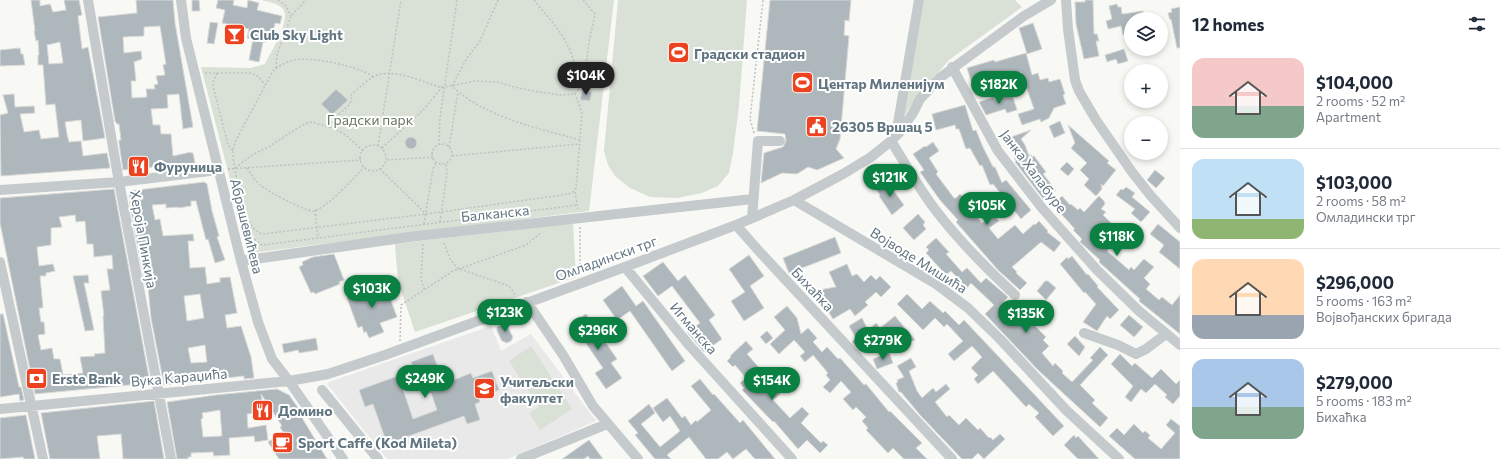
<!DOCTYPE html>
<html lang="en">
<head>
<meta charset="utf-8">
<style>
  body { margin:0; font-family:Commissioner,sans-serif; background:#f2f2f3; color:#1f2937; height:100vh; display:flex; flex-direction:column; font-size:15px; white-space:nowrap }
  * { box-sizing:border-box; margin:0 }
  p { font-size:13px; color:#747a83 }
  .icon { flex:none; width:22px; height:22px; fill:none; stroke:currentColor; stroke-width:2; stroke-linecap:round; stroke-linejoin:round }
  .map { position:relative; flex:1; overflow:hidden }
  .sheet { display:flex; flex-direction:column; background:#fff; width:320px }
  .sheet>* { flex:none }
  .fabs { position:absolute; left:1124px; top:12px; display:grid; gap:8px }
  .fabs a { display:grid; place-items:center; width:44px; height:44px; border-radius:50%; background:#fff; box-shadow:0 2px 6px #0003; font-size:20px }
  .price { position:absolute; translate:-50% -34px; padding:0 9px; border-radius:14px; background:#0b8043; color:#fff; font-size:13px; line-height:26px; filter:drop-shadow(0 1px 2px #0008) }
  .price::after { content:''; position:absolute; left:50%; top:24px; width:12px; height:9px; margin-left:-6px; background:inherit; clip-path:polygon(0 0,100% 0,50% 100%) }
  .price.current { background:#222; color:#fff }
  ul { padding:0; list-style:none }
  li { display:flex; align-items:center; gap:12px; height:100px; padding:0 12px }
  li+li { border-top:1px solid #e0e1e3 }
  li span { display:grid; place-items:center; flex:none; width:112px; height:80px; border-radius:12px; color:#555 }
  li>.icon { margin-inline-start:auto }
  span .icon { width:48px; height:48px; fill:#fffc; stroke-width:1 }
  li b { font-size:17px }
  h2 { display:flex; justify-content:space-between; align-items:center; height:48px; padding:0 12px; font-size:17px }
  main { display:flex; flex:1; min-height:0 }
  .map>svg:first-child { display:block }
  .built { fill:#e8e9e8 }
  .green { fill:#d9e0d5 }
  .building { fill:#aeb7bc; stroke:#d9d9d7; fill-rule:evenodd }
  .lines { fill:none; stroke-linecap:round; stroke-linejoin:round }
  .path { stroke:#bec1c3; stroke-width:1.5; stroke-dasharray:2 2; stroke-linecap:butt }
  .minor { stroke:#c5cacc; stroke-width:10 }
  .labels { text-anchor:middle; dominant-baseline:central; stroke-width:4; stroke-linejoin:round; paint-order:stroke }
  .poi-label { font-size:14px; font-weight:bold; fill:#617581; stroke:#fff; text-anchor:start }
  .park-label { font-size:14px; fill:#667960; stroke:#fff }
  .street-label { font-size:14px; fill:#617581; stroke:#fff }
</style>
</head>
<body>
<main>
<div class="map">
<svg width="1180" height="459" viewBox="0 0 1180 459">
  <rect width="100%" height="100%" fill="#f8f8f4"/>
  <path class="built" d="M491,326L501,351L531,334L596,421L508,459H387L327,384L329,382Z"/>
  <path class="green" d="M262,0H614L589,211L249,253L201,67L251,68L265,64C270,53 293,18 282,8C277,3 268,2 262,0Z
    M618,0H747L739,106L733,153L729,173L718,186L702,193L677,198L650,197L630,188L615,176L608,165L604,151Z
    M924,0H1015L1022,7L949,60L918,96L904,116Z
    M573,223L576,277L415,332L398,281L395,244Z
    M531,346L572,409L540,430L529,413L539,407L509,361Z"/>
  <path class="building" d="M31,0H40V6L50,4L53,12L66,10L64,0H79L82,15L78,16L82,49L88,47L105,138L83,141L81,120L65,122L67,134L69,142L81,141L83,156L107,153L110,168L1,176L0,115L8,113L3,95L14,94L15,107L34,106L35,113L20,114L24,132L39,130L41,139L59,137L55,104L46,105L43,65H38V55H39L38,40L36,41L34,31H35ZM60,42L63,63L49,64L47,45Z
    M136,0H173L175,23L193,127L183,129L179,94L167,95L168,108L151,109L153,125H160L161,134H171L173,156L191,152V153H193L195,163L123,170L119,143V140H121L119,124H117L115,121L98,17L137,13ZM160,26L166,64L163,65L165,75L156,76L158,84L154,85L155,89H146L147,97L132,98L131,81H136L134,62L142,59L141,51L124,53L123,37L144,36V27Z
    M192,0H199L200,11H192Z
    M218,0H234L233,5L247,8L248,0L259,3L257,10L282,16L280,24L275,23L273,33L268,32L266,42H263L259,62L249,60L253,39L247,38L249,29L222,23L225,10L216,8Z
    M770,0H851L849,21L845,20L844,35L849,36L840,139L836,149L844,158L817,170L808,167L797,174L782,173L761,183L764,153L783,147L786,141L785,134L757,131Z
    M1085,0H1093L1094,34H1097L1099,41H1096L1099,56L1084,59L1076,24L1075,2H1085Z
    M1117,4L1118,7H1121L1122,14L1143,11L1144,19H1131V33L1123,35L1121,26L1108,29L1106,21L1112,19L1109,6Z
    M1180,7V48H1177L1171,19L1170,20L1168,13L1172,12L1171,9Z
    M210,22L218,23L214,44L207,43Z
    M1033,23L1042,49L1027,54L1019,28Z
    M20,48L21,54H23L25,65L0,66V50Z
    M1124,49L1128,61L1118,64L1116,59L1107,62L1105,55Z
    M1026,53L1032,75L1038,73L1040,80L1048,78L1049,82L1060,79L1065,94L1063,95L1066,104L1054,108L1049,118L1041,122L1040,119L1022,125L1018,114L1034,109L1021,72L1004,77L1003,74L972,84L967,68L994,60L995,62Z
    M336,89L348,100L332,115L321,104Z
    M582,90L592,92L590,101L580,100Z
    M1012,94L1017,110L1007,113L1005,109L986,115L979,102L994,97L995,100Z
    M965,105L973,131L976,130L982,145L993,167H995L1002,183L1006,180L1031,210L1021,219L993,184L990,185L982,165L980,166L970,148L966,149L959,129H956L955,125L936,130L932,114Z
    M1060,121L1065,133L1054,138L1049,126Z
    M1068,125L1109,161L1107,163L1116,170L1103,186L1101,184L1102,189L1096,196L1084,185L1089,179L1080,170L1087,163L1071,148L1075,143Z
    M1031,130L1021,139L1025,145L1029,156L1031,155L1032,157L1034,156L1046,172L1043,174L1056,190L1044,200L1015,162H1016L1008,138Z
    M405 143a6 6 0 1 1 12 0a6 6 0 1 1-12 0Z
    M933,142L939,151L929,158L938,172L936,174L954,198H956L960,194L969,204L967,206L982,223L993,215L999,221L989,228L998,239L1015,225L1023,234L1034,224L1035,225L1039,221L1048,231L1047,232L1061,243L1054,252L1041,242L1012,267L1017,272L1016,273L1027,283L1020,290L998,270L956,222L958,220L940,200L920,172L924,170L913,154L925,146L926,147Z
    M1067,162L1074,169L1068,176L1060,169Z
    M1155,170L1165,178L1156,188L1147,180Z
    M204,182L207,184L212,211L219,236L217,237L225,260L215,263L208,239L206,240L196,201H191V206L178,208V207L166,208V204L152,205L155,220L160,219L163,236L193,234L194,241H188L190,268L205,267L207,284L220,282V278L230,277L237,313L225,315L227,328L241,326L251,357L254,378L244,379V376L164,385L151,318L148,286H145L130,205L129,191ZM200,294L204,318L187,321L184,296ZM205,345L207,362L191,363L188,348Z
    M886,182L887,184L888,183L904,205L892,215L879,196L880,195L876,189Z
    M1126,187L1135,193L1132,197L1150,212L1141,222L1131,213L1135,209L1116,195L1121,189L1123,190Z
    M114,189L150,383L35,394L0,223V198ZM75,215L76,222L85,221L87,244H93L94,257L112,255L113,269H107L110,290L101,291L104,316H103L105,353L94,354L95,356L80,357L83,373L63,375L60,359H54L52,348L41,350L38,335L45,334L44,322H41L39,308H43L40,276H46V273L55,271L53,264L39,266L37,247L51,245V228L62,227L59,217Z
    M1062,196L1070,205L1071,204L1078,210L1080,208L1084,212L1099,196L1104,201L1105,204L1101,209L1106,212L1103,215L1132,243L1127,248L1109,230L1099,241L1108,249L1107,251L1129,270L1131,267L1134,270L1144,259L1154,267L1144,278L1150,284L1146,289L1159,300L1162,297L1172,305L1180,295V334L1139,301L1140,299L1099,262L1100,260L1080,242L1082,239L1073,230L1075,229L1053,205Z
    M918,214L925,222L923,225L926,229L914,240L903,228Z
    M1158,224L1180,242V269L1159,252L1164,245L1150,234Z
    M835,237L841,253L789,273L783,258Z
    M936,238L949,252L946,254L962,272L967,268L981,283L986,278L1008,297L1001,305L1012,316L1023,306L1031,314L1045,300L1051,305L1045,314L1034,325L1046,337L1043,340L1049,346L1042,353L1053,366L1055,363L1063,371L1062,373L1072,382L1093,360L1090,358L1100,347L1108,355L1080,385L1095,400L1092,403L1108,418L1100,427L1038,370L985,314L994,305L971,283L967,288L951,271L946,275L926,253L929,250L926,247Z
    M334,254L344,280L339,282L340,284L315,294L314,292L311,293L299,267L303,265L302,262L313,257Z
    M749,255L764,276L750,286L764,308L744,321L731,301L745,292L729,269Z
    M1072,256L1087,275L1088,274L1098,286L1097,287L1119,310L1110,319L1107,316L1097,331L1083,322L1096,304L1085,292L1084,293L1060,264L1067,257L1068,259Z
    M663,262L678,281L685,275L715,315L709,320L722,339L704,352L687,332L700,323L672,286L658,296L643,276Z
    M847,264L852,276L857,274L864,282L871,275L876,280L880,276L891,287L881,297L876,292L865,302L868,305L855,316L850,309L833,319L821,300L819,290L836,287L829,272Z
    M88,275L89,283H84L94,330L85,331L73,276Z
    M1045,281H1048L1056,288L1046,300L1037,291Z
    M384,282L397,317L380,323L384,332L369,338L366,331L364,333L362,326L358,328L347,298L378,286L377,285Z
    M622,286L636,306L643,301L685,361L672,371L630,311L617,320L603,300Z
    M907,294L922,309L930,301L943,313L945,311L959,325L964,320L1064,426L1053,436L1035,417L1039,413L1029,404L1026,407L993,371L978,384L974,379L978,375L971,368L982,357L972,346L954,361L948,354L963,341L947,324L944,327L935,318L923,330L897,304Z
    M787,306L797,318L801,334L808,328L817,338L813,342L822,352L827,347L838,359L840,358L864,385L866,384L889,412L890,411L922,443L916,448L927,459H904L893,448L888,453L866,430L868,428L862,421L866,417L856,407L853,410L843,399L851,392L841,381L830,393L823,387L830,380L826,375L828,373L813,355L805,362L800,356L805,352L794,340L779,354L770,344L785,330L774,317Z
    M0,314H3L19,387H21L24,400L20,401L19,394L0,397Z
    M586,314L617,359L611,363L622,378L606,389L595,373L603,368L572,323Z
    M1129,315L1143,327L1134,337L1120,325Z
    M895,316L915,340L903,343L900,339L883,353L870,336L857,348L852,342L856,338L849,326L862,318L868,330L876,323L880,328Z
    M505,323L513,337L511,341L507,343L502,341L497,331V327Z
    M767,331L773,338L766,344L760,337Z
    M1075,336L1085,347L1079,356L1067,344Z
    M316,338L318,350L299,353L298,350L284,353L282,344Z
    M746,341L753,349L747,354L762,371L754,379L769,394L785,380L790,385L773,400L790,418L802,407L809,414L801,423L821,443L823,441L828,445L820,453L807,440L798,449L774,421L773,422L742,390L744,388L740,383L746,378L735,365L733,367L727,361L731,357L730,356Z
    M889,352L893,363L877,369L873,359Z
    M433,354L444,384L471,373L473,378L492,371L499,390L479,397L480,402L475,404L480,420L467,424L464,416L387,444L373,404L365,407L359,390L414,370L411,362ZM423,382L427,394L431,393L437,410L413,419L403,389Z
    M1120,354L1132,366L1135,363L1152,378L1161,369L1176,384L1180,380V396L1173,404L1165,397L1167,395L1155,384L1146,393L1141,389L1131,402L1125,397L1133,386L1111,364Z
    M911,358L916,367L909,371L917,391L922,398L933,388L936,392L946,384L950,389L935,402L947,417L949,415L959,425L966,418L978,430L980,428L989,438L990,437L993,440L1000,434L1005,439L984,459L978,453L972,459H962L921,416L901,392H899L896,383L898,382L897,380L904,377L897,366Z
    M700,379L713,395L714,394L740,423L743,420L775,459H755L746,449L733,459L727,452L718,459H706L689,437L667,455L671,459H655L635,435L638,433L628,421L649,404L655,413L641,424L660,447L680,431L670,416L663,422L653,408L667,398L682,418L685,416L691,425L696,420L697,422L711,410L691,386Z
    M277,389L289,395L301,412L299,413L327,459H279L268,442L283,432L280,427L282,426L261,394L264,412L247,414L248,428L266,425L268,440L255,442L254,436L229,438L230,455L214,456L213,452L191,453V457H188V459H177L167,402L216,395ZM220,410L222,436L203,437L201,419L203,418L202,413Z
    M154,401L164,459H123L121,434L97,436L100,459H50L41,413Z
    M26,415L35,459H24L23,457L0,459V418Z
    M1171,419L1180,426V459H1135L1109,436L1117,428L1124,435L1134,424L1143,433L1145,431L1150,435L1148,438L1161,449L1175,433L1166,425Z
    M1074,435L1076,438L1078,436L1099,459H1078L1064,445Z
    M589,440L603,459H590L588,456L584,459H562Z"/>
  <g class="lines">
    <path class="path" d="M278,0L286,6L291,16
      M498,0L480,41L467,58L452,86C484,117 537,128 580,140
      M534,0C545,14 560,29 568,46C575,59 576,75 579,89
      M276,68L277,55L291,16L306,0
      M205,73H251L259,77L265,85
      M217,73L213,82V86L228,145L233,151
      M373,77C369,74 364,71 359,70C345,64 310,57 295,60C287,61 279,66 273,71L235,142C235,145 233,148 233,151C233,167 243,216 253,228C256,231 259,233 263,234L426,214L569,194L573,192L576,188L582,113L575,94
      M575,94L584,82L589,42L595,14L583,0
      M329,127C344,131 352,141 363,151
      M754,133L750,119L763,0
      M432 154a10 10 0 1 1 20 0a10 10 0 1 1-20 0Z
      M439,145L440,118L457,0
      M360 158a13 13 0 1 1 26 0a13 13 0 1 1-26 0Z
      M378,146L401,0
      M449,147L458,92
      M382,148L424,109L442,87
      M452,156L579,144
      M387,160L433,157
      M235,168L252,155L270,146L304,124L312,122L329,127C331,124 334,119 337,116C343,109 354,105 351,95C358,89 365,82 373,77C391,67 421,81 439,87H445L475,81L497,82L518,88L539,92L560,95L574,94
      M247,168C251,174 254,180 260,185C267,191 304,211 313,211C325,210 355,177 364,167
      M228,169L361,160
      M380,169L426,214
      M575,192L578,209
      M315,210L318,238
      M246,217C248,230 250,238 262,245L577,205
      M440,222L447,173L446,163
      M424,224L433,169L436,162
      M444,243L450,259L457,268L509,286L516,296
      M423,244L421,279L424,289
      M580,273V227
      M400,341L401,305L453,271L526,245L542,232"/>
    <path class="minor" d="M88,0L117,171L171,459
      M181,0L186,38L241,261L258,322L272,359L289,381L343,459
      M1066,0L1068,29L1075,80L1079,91L1096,120L1132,172L1151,196L1180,228
      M952,67L998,151L1042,208L1097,270L1139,311L1180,345
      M896,135L919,0
      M891,141C905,163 918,187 934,208C958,240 986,268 1015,295
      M0,190L119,182L218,170
      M794,200L936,284L968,308L1000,339L1066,410L1119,459
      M752,218L758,141H780
      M736,225L758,250L952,459
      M241,261L409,237L753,199
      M0,262L43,459
      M625,267L689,345L792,459
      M527,302L563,355L593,406L638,459
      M1084,333L1118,345L1136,354L1146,349L1166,334
      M322,390L378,459
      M0,409L289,381L328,374L385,355L625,267L736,225L794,200L843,174L871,157L891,141L899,133L913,113L920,99L941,77L1024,16L1051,0
      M521,459L607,424"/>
  </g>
  <defs>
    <symbol id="bar-square" viewBox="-11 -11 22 22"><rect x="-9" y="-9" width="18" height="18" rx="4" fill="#ed421f" stroke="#fff"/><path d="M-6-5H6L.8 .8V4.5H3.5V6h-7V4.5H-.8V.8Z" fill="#fff"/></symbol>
    <symbol id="stadium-square" viewBox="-11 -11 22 22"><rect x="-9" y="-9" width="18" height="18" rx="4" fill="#ed421f" stroke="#fff"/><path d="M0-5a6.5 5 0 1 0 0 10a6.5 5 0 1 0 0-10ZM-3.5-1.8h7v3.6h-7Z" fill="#fff"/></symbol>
    <symbol id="civic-square" viewBox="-11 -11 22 22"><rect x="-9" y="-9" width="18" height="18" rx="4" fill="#ed421f" stroke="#fff"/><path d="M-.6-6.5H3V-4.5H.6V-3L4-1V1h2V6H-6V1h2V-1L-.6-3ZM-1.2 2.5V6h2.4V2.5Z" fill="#fff"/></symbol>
    <symbol id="restaurant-square" viewBox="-11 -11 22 22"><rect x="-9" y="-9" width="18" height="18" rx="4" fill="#ed421f" stroke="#fff"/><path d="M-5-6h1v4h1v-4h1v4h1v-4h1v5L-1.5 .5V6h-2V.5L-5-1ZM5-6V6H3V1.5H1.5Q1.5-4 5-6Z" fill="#fff"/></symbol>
    <symbol id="bank-square" viewBox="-11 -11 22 22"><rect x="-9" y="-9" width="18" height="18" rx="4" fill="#ed421f" stroke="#fff"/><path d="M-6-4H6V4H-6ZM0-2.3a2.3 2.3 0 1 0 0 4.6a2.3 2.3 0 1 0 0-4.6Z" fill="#fff"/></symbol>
    <symbol id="university-square" viewBox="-11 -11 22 22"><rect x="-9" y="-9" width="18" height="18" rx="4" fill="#ed421f" stroke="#fff"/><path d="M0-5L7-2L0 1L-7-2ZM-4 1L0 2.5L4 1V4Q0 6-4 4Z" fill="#fff"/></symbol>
    <symbol id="cafe-square" viewBox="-11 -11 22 22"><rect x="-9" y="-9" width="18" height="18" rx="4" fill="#ed421f" stroke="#fff"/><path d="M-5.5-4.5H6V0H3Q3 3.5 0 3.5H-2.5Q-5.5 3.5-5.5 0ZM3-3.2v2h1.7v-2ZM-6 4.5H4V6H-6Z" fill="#fff"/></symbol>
  </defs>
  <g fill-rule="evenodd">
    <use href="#bar-square" x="222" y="22" width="25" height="25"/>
    <use href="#stadium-square" x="666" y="40" width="25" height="25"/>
    <use href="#stadium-square" x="790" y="70" width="25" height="25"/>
    <use href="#civic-square" x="804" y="114" width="25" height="25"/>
    <use href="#restaurant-square" x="126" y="154" width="25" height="25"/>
    <use href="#bank-square" x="24" y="366" width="25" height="25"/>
    <use href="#university-square" x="472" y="376" width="25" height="25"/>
    <use href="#restaurant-square" x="250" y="398" width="25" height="25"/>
    <use href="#cafe-square" x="270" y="430" width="25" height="25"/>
  </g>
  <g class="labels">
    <g class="poi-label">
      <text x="250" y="34">Club Sky Light</text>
      <text x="694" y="53">Градски стадион</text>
      <text x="818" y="83">Центар Миленијум</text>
      <text x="832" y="126">26305 Вршац 5</text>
      <text x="154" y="166">Фуруница</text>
      <text x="52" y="378">Erste Bank</text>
      <text x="500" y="381">Учитељски<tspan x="500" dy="16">факултет</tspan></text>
      <text x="278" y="410">Домино</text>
      <text x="298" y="442">Sport Caffe (Kod Mileta)</text>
    </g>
    <g class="park-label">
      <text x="370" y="119">Градски парк</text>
    </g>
    <g class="street-label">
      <text transform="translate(1034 171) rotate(53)">Јанка Халабуре</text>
      <text transform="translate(495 213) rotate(-6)">Балканска</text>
      <text transform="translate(247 226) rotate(76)">Абрашевићева</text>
      <text transform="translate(144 239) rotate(80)">Хероја Пинкија</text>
      <text transform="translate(606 258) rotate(-20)">Омладински трг</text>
      <text transform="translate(919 260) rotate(32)">Војводе Мишића</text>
      <text transform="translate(813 289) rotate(47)">Бихаћка</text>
      <text transform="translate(694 328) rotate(49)">Игманска</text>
      <text transform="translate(179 377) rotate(-5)">Вука Караџића</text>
    </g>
  </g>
</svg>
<div class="fabs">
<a><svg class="icon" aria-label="layers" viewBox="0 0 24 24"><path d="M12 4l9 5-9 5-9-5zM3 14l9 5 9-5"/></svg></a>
<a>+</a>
<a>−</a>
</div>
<b class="price current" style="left:586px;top:96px">$104K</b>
<b class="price" style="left:999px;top:105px">$182K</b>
<b class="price" style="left:890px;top:198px">$121K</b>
<b class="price" style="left:987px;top:226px">$105K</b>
<b class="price" style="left:1117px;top:257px">$118K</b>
<b class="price" style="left:372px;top:309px">$103K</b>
<b class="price" style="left:505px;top:333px">$123K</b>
<b class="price" style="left:1026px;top:334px">$135K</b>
<b class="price" style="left:598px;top:351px">$296K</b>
<b class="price" style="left:883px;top:361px">$279K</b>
<b class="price" style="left:425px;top:399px">$249K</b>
<b class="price" style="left:772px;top:401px">$154K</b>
</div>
<section class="sheet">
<h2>12 homes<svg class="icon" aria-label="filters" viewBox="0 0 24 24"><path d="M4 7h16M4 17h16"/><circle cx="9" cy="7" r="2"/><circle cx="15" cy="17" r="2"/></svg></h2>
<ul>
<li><span style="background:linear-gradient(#f6c9c9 60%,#7fa58c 0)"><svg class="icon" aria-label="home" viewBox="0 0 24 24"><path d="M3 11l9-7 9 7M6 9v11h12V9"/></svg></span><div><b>$104,000</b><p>2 rooms · 52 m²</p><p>Apartment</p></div></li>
<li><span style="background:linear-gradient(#bfe0f5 75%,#8fb573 0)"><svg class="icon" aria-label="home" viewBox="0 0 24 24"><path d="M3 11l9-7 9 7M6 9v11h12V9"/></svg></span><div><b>$103,000</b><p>2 rooms · 58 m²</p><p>Омладински трг</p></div></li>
<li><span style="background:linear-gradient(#ffd9b3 70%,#9aa5b1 0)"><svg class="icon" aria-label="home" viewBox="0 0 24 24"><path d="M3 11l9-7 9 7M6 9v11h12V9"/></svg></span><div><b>$296,000</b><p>5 rooms · 163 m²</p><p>Војвођанских бригада</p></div></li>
<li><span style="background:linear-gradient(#a9c7e8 60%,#7fa58c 0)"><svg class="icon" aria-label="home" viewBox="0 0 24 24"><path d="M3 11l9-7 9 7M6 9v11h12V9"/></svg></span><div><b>$279,000</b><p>5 rooms · 183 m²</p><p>Бихаћка</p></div></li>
</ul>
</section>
</main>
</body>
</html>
